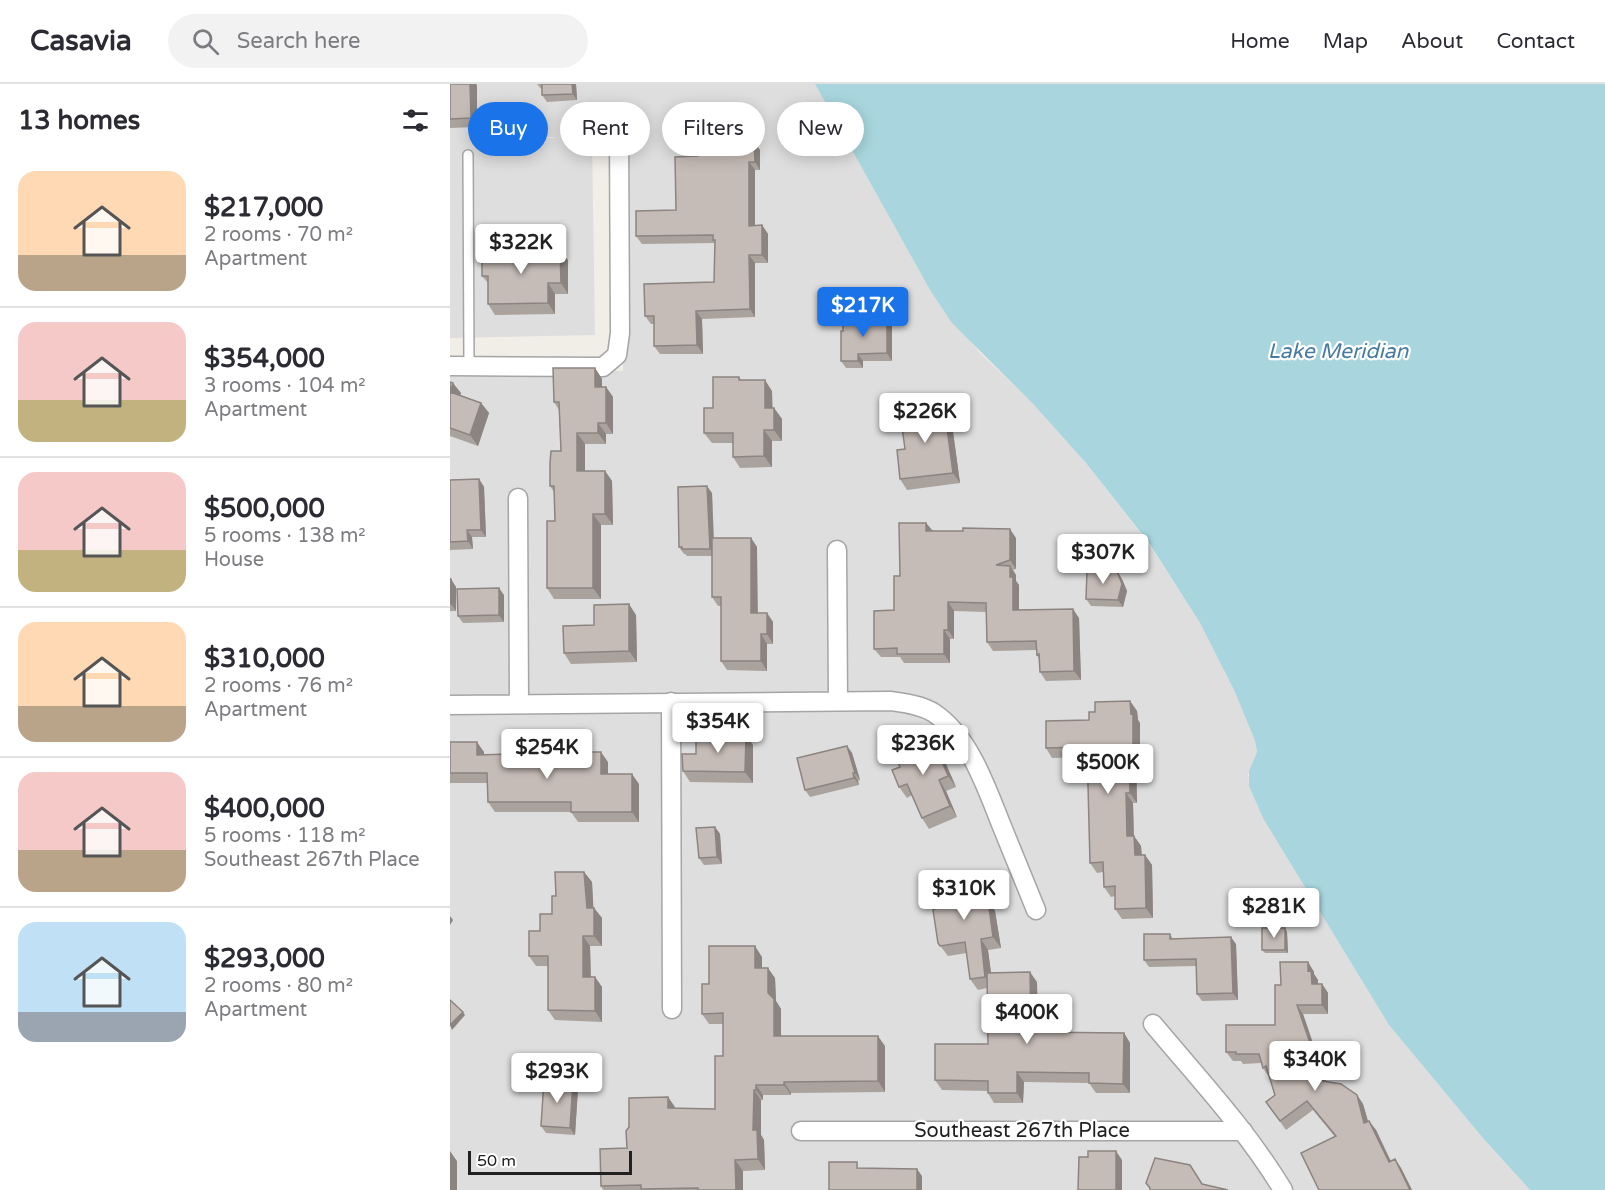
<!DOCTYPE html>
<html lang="en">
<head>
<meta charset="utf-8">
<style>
  body { margin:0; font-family:"Varela Round",sans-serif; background:#f2f2f3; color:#2b2b33; height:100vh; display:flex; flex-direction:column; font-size:22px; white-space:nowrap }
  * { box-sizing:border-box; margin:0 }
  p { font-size:20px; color:#7c7c81 }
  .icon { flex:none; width:33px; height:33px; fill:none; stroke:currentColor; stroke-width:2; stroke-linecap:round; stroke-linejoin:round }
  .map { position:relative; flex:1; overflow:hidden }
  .panel { display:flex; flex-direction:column; background:#fff; width:450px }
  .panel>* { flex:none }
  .top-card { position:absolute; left:18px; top:18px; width:570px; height:54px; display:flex; gap:12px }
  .scale { position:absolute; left:18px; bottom:15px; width:164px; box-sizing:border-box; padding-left:6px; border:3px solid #212121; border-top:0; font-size:16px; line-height:21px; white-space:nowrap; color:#212121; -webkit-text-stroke:4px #fff; paint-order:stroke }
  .price { position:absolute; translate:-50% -51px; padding:0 14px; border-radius:6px; background:#fff; color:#222; font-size:20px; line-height:39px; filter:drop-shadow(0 2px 3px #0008) }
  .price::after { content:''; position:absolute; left:50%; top:36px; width:18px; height:14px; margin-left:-9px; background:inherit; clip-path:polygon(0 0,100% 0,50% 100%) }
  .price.on { background:#1a73e8; color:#fff }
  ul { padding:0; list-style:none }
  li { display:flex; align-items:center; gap:18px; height:150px; padding:0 18px }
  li+li { border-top:2px solid #e1e1e2 }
  li span { display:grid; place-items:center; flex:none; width:168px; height:120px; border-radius:18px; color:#555 }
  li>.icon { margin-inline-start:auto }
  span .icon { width:72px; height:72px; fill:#fffc; stroke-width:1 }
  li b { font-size:26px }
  h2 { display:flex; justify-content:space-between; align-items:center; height:72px; padding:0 18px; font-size:26px }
  .chip { padding:0 21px; border-radius:27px; background:#fff; box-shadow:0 3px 15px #0003; font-size:21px; line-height:54px }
  .chip.on { background:#1a73e8; color:#fff }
  header { display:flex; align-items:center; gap:36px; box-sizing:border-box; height:84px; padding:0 30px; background:#fff; border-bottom:2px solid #e1e1e2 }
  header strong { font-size:28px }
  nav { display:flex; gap:33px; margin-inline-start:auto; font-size:21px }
  .search { width:420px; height:54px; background:#f2f2f3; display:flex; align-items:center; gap:15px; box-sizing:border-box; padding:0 21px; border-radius:33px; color:#7c7c81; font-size:22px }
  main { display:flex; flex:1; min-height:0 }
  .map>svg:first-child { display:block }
  .residential { fill:#dfdede; fill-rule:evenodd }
  .water { fill:#a9d6de }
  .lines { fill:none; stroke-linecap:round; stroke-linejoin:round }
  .service-casing { stroke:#a5a5a5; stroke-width:12 }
  .minor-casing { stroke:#a5a5a5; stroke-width:21 }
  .service { stroke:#fff; stroke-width:9 }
  .minor { stroke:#fff; stroke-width:18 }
  .wall { fill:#aaa29d }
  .shaded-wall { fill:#8b8480 }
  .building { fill:#c6bcb7; stroke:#8b8480; stroke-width:1.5 }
  .labels { text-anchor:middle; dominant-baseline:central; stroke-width:4.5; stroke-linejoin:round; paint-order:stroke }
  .street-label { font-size:20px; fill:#212121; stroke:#fff }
  .water-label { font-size:21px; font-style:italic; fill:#477ba0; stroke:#fff }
</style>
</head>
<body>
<header>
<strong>Casavia</strong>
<div class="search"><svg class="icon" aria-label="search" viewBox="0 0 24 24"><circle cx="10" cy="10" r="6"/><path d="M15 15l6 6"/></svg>Search here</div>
<nav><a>Home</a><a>Map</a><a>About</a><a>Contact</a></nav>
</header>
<main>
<section class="panel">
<h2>13 homes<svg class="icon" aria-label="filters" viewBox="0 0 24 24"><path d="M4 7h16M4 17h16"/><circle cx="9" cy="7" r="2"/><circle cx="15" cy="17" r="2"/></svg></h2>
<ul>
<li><span style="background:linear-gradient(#ffd9b3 70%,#b9a48a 0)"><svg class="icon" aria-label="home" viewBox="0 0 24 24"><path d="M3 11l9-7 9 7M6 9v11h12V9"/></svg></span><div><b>$217,000</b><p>2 rooms · 70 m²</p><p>Apartment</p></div></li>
<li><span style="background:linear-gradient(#f6c9c9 65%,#c2b280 0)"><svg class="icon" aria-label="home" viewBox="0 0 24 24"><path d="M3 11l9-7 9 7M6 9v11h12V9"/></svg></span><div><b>$354,000</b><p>3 rooms · 104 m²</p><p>Apartment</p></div></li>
<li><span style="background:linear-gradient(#f6c9c9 65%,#c2b280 0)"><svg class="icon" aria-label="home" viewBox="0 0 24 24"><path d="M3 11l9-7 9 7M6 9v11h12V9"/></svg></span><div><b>$500,000</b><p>5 rooms · 138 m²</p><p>House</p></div></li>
<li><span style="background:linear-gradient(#ffd9b3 70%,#b9a48a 0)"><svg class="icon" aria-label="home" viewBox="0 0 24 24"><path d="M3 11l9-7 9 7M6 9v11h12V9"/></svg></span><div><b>$310,000</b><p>2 rooms · 76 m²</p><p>Apartment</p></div></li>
<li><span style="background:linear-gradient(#f6c9c9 65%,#b9a48a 0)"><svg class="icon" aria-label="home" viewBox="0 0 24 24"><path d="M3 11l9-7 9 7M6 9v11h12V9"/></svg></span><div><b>$400,000</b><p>5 rooms · 118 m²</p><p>Southeast 267th Place</p></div></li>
<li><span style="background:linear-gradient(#bfe0f5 75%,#9aa5b1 0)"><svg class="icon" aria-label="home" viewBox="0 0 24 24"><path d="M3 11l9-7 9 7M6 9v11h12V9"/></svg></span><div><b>$293,000</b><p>2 rooms · 80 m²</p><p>Apartment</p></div></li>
</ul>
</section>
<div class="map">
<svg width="1155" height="1106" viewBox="0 0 1155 1106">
  <rect width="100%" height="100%" fill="#f1ede7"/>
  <path class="residential" d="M0,0H365L480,206L529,268L584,321L636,379L699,460L750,539L784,606L805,657L807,668L798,691L814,736L939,941L1032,1053L1080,1106H0V284L173,287L171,54H142L145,251L0,254ZM29,52L104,53V54L29,55Z"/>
  <path class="water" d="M365,0H1155V1106H1080L1032,1053L939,941L814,736L799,702V687L807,668L805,657L784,606L750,539L699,459L636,379L584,321L502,239L480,206Z"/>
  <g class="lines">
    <defs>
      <path id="service" d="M18,71L19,282"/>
      <path id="minor" d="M0,282L153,283L167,271L170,249L169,46
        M68,414L69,620
        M387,466L388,617
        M221,618L222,925
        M0,621L440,617C454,619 472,621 484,629C521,654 537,706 553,745C564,772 575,799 586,826
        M703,940C748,994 797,1046 833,1106
        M351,1047H793"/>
    </defs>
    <use href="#service" class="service-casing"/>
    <use href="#minor" class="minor-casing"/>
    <use href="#service" class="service"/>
    <use href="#minor" class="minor"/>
  </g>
  <path class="wall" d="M0,0L27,1V43L0,44Z
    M87,0H126L127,16L97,18L92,11V6Z
    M299,41L305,50V59L310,66V86H305V142L312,141L318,150V179H305V233L252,235L253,270H210L204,262V240H201L195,232L264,198L265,159L192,160L186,152L226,126L248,72Z
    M118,176V210H105V230L45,231L38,220V199L32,192Z
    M437,235L442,243V277H413V284H396L391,277L393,247Z
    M145,284L152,295V303H156L163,313V350H156V360H135V387H155L162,397L163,441H151V515H104L97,504L105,437L104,408L100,402L111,367L109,326L104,318Z
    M289,293L291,296L322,307V324H324L332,335V357H322V383L290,384L283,373V359H262L254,349L263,324Z
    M0,298L11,309L10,311L31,319L39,329L28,362L0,352Z
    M501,333L510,399L457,406L450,395L455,365Z
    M29,395L34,403L36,453H22L23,465L0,466V396Z
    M262,409L264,454H301L307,463V529H317L323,538V560H317V587L277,586L271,577V522H268L262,513V472H237L235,470H234L229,463Z
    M476,439L482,447L566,454V485L563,486L566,491V497L569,501V526L629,534L631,596L596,597L590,588L589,575L587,571L586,566L543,567L537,558L536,528L504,527V555H500V579H454L450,573H431L424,565L444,526L450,492Z
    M0,495L6,503V527H0Z
    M672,495L677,507L673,523L641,522L636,515Z
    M54,511V538L13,539L8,532Z
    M186,531L187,578L121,580L114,569Z
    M680,617L687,627L688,636L690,639V672H686L687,719H683L684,752L691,762L692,771H695L702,781L703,834L672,835L665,825V812L661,813L654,803L653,788L647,789L640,779L638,673L602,674L596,664L639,636L645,628Z
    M278,647L281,651L303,661V699L240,698L233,687L262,653Z
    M0,658L34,668V671L70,680H121L158,678V690L189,700V738H128L121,728H45L38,718V699H0Z
    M397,662L402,669L410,696L408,697L409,701L360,713L355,706Z
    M489,664L506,703L496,707L507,733L479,745L472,734L462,711L457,714L449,703L450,683Z
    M265,743L270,750L272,780L254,781L249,774Z
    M134,788L142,798L143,824H144L152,834V862H140L141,893H145L152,903V938L105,936L98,926V882H86L79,872L90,847L102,830L106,812Z
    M534,805L536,817L538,816L545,827L551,864L538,866L541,889L587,898L588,948L674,949L680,959V1009H646L639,999L574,998L573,1019H544L538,1009V1007L492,1006L485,996L538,960L537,904L528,906L520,895L517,869L498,872L488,859Z
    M837,848L838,869H815L812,866Z
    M720,850L723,855L786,860L788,916L752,917L747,910L746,882L699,883L694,876Z
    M312,873V884L325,894L326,917L331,925V952L435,962V1008L341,1009V1011H313V1016H311V1051L314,1056L315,1086L293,1087V1106H153L151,1102L177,1064L218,1013L225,1024L265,1025L273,972V940H259L252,930L259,900Z
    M858,878L864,888V890L868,896V900H872L878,909V930H853L876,998L907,1011L913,1020L918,1037H919L926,1046L941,1077L945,1075L951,1084L962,1106H869L885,1053L863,1026L836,1046L816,1018L825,1011L819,993L813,984L811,979L793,980L791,977H783L776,968L825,941L831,901Z
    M128,1005L125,1051L96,1049L91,1042Z"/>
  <path class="shaded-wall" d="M20,0H26L27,1V43L21,34Z
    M122,0H126L127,16L123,10Z
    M299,41L305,50V59L310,66V86L305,78L299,57Z
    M299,78L305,86V150L299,142Z
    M312,141L318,150V179L312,171Z
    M110,165L118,176V210L111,199Z
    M299,171L305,179V233L300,225Z
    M98,199L105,210V230L98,219Z
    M246,227L252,235L253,270L247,261Z
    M437,235L442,243V277L437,269Z
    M408,270L413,277V284L408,277Z
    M145,284L152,295V313L145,303Z
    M315,296L322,307L323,335L315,324Z
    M3,299L11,309L8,319L0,308Z
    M156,303L163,313V350L156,339Z
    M31,319L39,329L28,362L20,351Z
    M494,322L501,333L510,399L503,389Z
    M324,324L332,335V357L324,346Z
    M148,339L156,350V360L148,349Z
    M314,346L322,357V383L314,372Z
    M127,349L135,360V397L127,387Z
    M155,387L162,397L163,441L155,430Z
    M29,395L34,403L36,453L31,446Z
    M257,402L262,409L264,472L260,465Z
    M143,430L151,441V515L143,504Z
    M476,439L483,447H476Z
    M560,445L566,454V485L560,476Z
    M17,446L22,453L23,465L18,457Z
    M301,454L307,463L308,538L301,529Z
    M560,482L566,491V497L569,501V535L563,526L560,493Z
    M667,487L672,495L677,507L673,523L668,516Z
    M1,495L6,503V527L1,520Z
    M49,504L54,511V538L49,531Z
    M498,518L504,527V555L498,546Z
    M179,520L186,531L187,578L179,567Z
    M623,525L629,534L631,596L624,587Z
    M317,529L323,538V560L317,550Z
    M494,546L500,555V579L494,570Z
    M311,550L317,560V587L311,577Z
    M680,617L687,627L688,636L690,639V672L683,663Z
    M296,651L303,661V699L295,688Z
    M482,653L489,664L506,703L498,692Z
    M27,658L34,668V681L27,671Z
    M397,662L402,669L410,696L405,689Z
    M679,663L686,672L687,719L680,709Z
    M151,668L158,678V700L151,690Z
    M64,670L70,680H64Z
    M403,689L408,697L409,701L404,694Z
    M182,690L189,700V738L182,728Z
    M489,696L496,707L507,733L500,722Z
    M676,709L683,719L684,762L677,752Z
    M265,743L270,750L272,780L267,773Z
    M684,752L691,762L692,781L685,771Z
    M695,771L702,781L703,834L696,824Z
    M134,788L142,798L144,834L137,824Z
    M527,794L534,805L538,828L530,818Z
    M538,816L545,827L551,864L543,853Z
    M144,824L152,834V862L144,852Z
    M0,832L3,836L0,841Z
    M835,844L837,848L838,869L835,866Z
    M133,852L140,862L141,903L133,893Z
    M781,853L786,860L788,916L783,909Z
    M531,855L538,866L543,904L535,893Z
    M305,862L312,873V894L305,884Z
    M858,878L864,888V890L868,896V909L862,900L858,887Z
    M318,884L325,894L326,917L331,925V962L324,952L318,909Z
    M580,888L587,898L588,957L581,948Z
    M145,893L152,903V938L145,927Z
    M872,900L878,909V930L872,921Z
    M847,921L853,930L879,1006L873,997Z
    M13,928L15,931L2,946L0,941Z
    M674,949L680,959V1009L673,1000Z
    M428,952L435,962V1008L428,997Z
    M567,988L574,998L573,1019L567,1009Z
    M123,998L128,1005L125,1051L120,1044Z
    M334,998L341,1009V1011L334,1001Z
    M306,1001L313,1011V1016L306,1006Z
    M304,1006L311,1016V1051L314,1056L315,1086L308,1075L303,1046Z
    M907,1011L913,1020L921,1048L914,1039Z
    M218,1013L225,1023V1034L218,1024Z
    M919,1037L926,1046L945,1087L939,1078Z
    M0,1067L7,1077V1106H0Z
    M666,1067L672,1076V1106H666Z
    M945,1075L951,1084L962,1106H960Z
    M285,1076L293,1087V1106H286Z
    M467,1085L472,1092V1106H467Z"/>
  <path class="building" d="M0,0H20L21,34L0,35Z
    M92,0H122L123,10L92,11Z
    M274,37L280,42L299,41V57H304L305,78H299V142L312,141V171H299L300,225L246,227L247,261L204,262V232H195L194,200L264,198L265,156H263V151L186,152V127L226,126L225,73L248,72L247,43L269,42Z
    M110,165L111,199H98V219L38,220V192H32V167Z
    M437,235V269L408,270V277H391V247H393V237Z
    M103,284H145V303H156V339H148V349H127V387H155V430H143V504H97V437H105L104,402H100V379L101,367H111L109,318H104Z
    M263,293H289V296H315V324H324V346H314V372L283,373V349H254V324H263Z
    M0,298L3,299L0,308L31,319L20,351L0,344Z
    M494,322L503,389L450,395L447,366L455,365L450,328Z
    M29,395L31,446H17L18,457L0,458V396Z
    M257,402L260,465H232V463H229L228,403Z
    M449,439H476V447H513V444L560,445V476L546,481L560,482V493H563V526L623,525L624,587L590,588L589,570L587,571L586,557L537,558L536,519L498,518V546H494V570H447V564L424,565V527L444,526V492H450Z
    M262,454H301V529H317V550H311V577H271V513H262Z
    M637,486L667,487L672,500L668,516L636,515Z
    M0,495H1V520H0Z
    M49,504V531L8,532L7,505Z
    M179,520V567L114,569L113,542L144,541V521Z
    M680,617L681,630L683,629V663H679L680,709H676L677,752H684L685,771H695L696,824L665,825V802L654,803L653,778L640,779L637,663L596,664V637L639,636V628H645V618Z
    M278,647V651H296L295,688L233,687L232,670H246V653H262V648Z
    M482,653L498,692L489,696L500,722L472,734L457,700L449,703L442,686L450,683L444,669Z
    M0,658H27V671L64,670V680H121V668H151V690H182V728H121V718H38L37,689H0Z
    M397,662L405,689H403L404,694L355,706L347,674Z
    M265,743L267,773L249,774L246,744Z
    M105,788H134L137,824H144V852H133V893H145V927L98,926V872H79V847H90V830H102V812H106Z
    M527,794L530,818L538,816L543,853L531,855L535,893L520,895L515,858L490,862L488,859L483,826L488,823L487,800Z
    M812,844H835V866H812Z
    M694,850H720V855L781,853L783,909L747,910L746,875L694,876Z
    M259,862H305V884H318V909L324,915V952H428V997L334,998V1001H306V1006H304L303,1046H307L308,1075L285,1076L286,1106H248V1104L191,1105V1101L151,1102L150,1065L177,1064L176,1047L179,1043V1014L218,1013V1024L265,1025V972H273V929L252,930V900H259Z
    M830,878H858V887L861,886L862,900H872V921H847L873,997L891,1000L907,1011L914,1039L919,1037L939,1078L945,1075L960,1106H869L851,1069L886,1052L857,1017L830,1037L816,1018L825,1011L816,982L813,984L809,970H786V968H776V941H825V901H831Z
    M580,888L581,948L674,949L673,1000L639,999V989L567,988V1009H538V997L485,996V960H538L537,889Z
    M0,916L13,928L0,941Z
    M94,996L123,998L120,1044L91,1042Z
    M638,1067H666V1106H628L629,1073H638Z
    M705,1074L740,1081L752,1100L778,1106H700V1104L696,1099Z
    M379,1078H407V1084L467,1085V1106H379Z"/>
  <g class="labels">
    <g class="street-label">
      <text x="572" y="1047">Southeast 267th Place</text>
    </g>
    <g class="water-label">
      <text x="888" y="267">Lake Meridian</text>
    </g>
  </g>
</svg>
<div class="scale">50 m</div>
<b class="price" style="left:71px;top:191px">$322K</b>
<b class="price on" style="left:413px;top:254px">$217K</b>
<b class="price" style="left:475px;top:360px">$226K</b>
<b class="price" style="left:653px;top:501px">$307K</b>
<b class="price" style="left:268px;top:670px">$354K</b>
<b class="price" style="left:473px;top:692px">$236K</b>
<b class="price" style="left:97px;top:696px">$254K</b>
<b class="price" style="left:658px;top:711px">$500K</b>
<b class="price" style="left:514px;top:837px">$310K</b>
<b class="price" style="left:824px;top:855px">$281K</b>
<b class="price" style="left:577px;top:961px">$400K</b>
<b class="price" style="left:865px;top:1008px">$340K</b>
<b class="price" style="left:107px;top:1020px">$293K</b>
<div class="top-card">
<a class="chip on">Buy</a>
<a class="chip">Rent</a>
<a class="chip">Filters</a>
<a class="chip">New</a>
</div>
</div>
</main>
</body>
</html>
